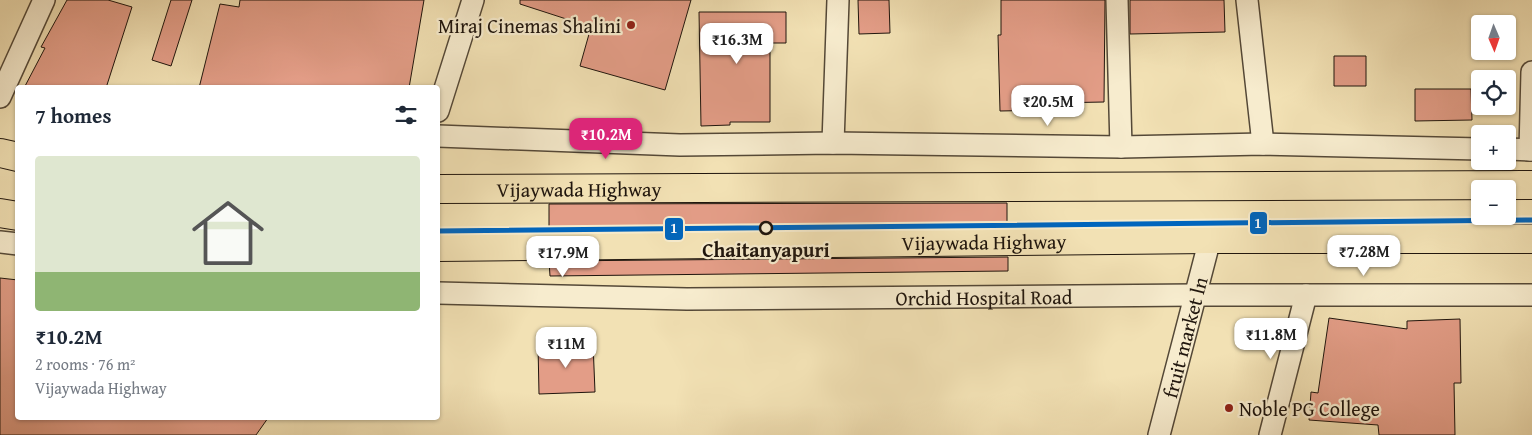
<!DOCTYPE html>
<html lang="en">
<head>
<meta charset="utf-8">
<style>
  body { margin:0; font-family:"Gentium Book Plus",serif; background:#f2f2f3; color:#1f2937; height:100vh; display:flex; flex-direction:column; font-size:19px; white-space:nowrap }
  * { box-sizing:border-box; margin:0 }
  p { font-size:16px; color:#747a83 }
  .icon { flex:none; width:28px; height:28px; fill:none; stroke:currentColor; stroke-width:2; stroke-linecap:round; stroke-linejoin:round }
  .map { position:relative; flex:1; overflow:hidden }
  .details { position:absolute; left:15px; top:85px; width:425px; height:335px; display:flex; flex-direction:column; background:#fff; border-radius:5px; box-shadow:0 1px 4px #0004 }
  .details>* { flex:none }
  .needle { width:32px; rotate:178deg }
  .buttons { position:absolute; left:1471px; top:15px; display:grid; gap:10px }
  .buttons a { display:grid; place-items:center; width:45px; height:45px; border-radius:5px; background:#fff; box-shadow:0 1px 4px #0004; font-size:25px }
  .price { position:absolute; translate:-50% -42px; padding:0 11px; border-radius:10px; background:#fff; color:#222; font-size:16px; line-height:32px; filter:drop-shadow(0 1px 2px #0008) }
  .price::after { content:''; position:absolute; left:50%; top:30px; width:15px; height:11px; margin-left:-8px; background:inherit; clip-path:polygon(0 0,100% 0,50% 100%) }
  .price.active { background:#db2777; color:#fff }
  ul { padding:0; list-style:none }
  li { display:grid; align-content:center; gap:10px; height:265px; padding:0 20px }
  li span { display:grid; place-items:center; height:155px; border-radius:5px; color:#555 }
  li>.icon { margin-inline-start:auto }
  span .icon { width:90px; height:90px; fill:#fffc; stroke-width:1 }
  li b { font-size:21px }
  h2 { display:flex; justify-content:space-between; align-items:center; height:60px; padding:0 20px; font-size:21px }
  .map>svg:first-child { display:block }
  .building { fill:#e39d87; stroke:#1f150d }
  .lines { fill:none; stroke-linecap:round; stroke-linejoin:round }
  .minor-casing { stroke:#544837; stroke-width:24 }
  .highway-casing { stroke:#1f150d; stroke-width:30 }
  .minor { stroke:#f7ecce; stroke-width:21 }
  .highway { stroke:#f2e1b4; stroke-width:28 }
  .metro-1-casing { stroke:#f7ecce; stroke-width:9 }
  .metro-1 { stroke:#0065bd; stroke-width:5 }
  .poi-dot { fill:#8f2418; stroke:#f7ecce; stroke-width:2 }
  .stop-dot { fill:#f7ecce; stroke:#1f150d; stroke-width:2.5 }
  .labels { text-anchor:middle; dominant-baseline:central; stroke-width:4.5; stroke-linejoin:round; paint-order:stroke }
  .poi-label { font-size:20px; fill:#1f150d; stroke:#f7ecce; text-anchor:end }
  .street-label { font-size:20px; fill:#1f150d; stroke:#f7ecce }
  .stop-label { font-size:20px; font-weight:bold; fill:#1f150d; stroke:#f7ecce }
  .line-badge { stroke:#f7ecce; stroke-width:2 }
  .badge-label { font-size:14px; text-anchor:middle; font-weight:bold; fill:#fff }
</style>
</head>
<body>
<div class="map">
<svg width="1532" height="435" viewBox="0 0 1532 435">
  <rect width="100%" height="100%" fill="#f2e1b4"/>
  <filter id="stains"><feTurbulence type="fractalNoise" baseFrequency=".004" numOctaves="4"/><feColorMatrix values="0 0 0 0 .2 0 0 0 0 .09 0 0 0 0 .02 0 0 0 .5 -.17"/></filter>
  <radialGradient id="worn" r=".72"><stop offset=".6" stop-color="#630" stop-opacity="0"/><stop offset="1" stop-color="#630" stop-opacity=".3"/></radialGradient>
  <path class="building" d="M67,0H108L132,7L106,88H24L45,48L41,47Z
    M171,0H192L171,66L152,60Z
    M240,0H424L409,88H199L220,4L239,7Z
    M520,0H691L665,90L580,66L591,27L520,4Z
    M858,0H889L890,33L859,34Z
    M1001,0H1105L1104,102L1051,103V110L1000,111L998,35H1001Z
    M1130,0H1224L1225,32L1130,34Z
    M699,12H786V43H770V122H730V125L701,126Z
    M1334,56H1366V86H1334Z
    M1415,89H1471L1472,120L1415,121Z
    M1007,203V225L549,230V204Z
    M1008,257V271L550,276L549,261Z
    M0,278L18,280V418H268L256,435H0Z
    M1329,318L1407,329V321L1460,319L1461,383H1454L1455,435H1379L1378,425L1309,420L1311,392L1318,393Z
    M593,343L595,392L539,394L538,345Z"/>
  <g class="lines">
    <defs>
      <g id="minor">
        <path d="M1117,0L1121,147"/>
        <path d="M1247,0L1263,144"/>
        <path d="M0,97L44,0"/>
        <path d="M438,111L473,0"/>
        <path d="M438,136L680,145L833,143L1121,147L1263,144L1480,149"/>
        <path d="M833,143L838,0"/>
        <path d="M1508,149L1532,150"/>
        <path d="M1530,150L1532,72"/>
        <path d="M0,242L18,244"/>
        <path id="s1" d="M438,293L687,299L1196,295H1532"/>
        <path id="s2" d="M1159,435L1210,239"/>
        <path d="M1270,435L1306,295"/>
      </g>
      <g id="highway">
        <path d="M0,153L18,157"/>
        <path id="s3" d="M438,189L1532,185"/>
        <path d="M0,213L18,216"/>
        <path id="s4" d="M438,247L1210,239H1532"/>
      </g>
    </defs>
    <use href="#minor" class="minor-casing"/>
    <use href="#highway" class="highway-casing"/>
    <use href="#minor" class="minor"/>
    <use href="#highway" class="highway"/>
    <defs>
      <path id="metro-1" d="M438,231L1532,220"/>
    </defs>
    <use href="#metro-1" class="metro-1-casing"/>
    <use href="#metro-1" class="metro-1"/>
  </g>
  <g class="poi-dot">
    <circle cx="631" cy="25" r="5"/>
    <circle cx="1229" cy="408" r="5"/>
  </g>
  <circle class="stop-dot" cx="766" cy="228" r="6"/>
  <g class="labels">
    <g class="poi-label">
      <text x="621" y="25">Miraj Cinemas Shalini</text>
      <text x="1239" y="408" text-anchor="start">Noble PG College</text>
    </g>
    <g class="street-label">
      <text stroke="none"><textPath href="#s3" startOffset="141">Vijaywada Highway</textPath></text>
      <text stroke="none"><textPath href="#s4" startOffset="546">Vijaywada Highway</textPath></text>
      <text stroke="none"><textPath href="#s1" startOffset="546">Orchid Hospital Road</textPath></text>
      <text stroke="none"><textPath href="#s2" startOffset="101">fruit market ln</textPath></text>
    </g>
    <g class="stop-label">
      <text x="766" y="249">Chaitanyapuri</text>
    </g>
  </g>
  <g class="line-badge">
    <rect x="1249" y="211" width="19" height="24" rx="5" fill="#0065bd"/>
    <rect x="664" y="217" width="20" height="24" rx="5" fill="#0065bd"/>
  </g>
  <g class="badge-label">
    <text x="1258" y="228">1</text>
    <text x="674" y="233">1</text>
  </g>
  <rect width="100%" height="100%" filter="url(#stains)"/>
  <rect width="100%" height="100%" fill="url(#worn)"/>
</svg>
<div class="buttons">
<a><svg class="needle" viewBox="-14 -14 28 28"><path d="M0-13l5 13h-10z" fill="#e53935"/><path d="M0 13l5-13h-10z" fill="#747a83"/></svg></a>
<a><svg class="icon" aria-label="locate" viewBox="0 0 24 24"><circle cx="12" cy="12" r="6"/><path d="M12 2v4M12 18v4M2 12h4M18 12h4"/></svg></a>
<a>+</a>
<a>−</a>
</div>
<b class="price" style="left:737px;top:65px">₹16.3M</b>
<b class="price" style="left:1048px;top:127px">₹20.5M</b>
<b class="price active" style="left:606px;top:160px">₹10.2M</b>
<b class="price" style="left:1364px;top:277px">₹7.28M</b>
<b class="price" style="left:563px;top:278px">₹17.9M</b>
<b class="price" style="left:1271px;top:360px">₹11.8M</b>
<b class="price" style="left:566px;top:369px">₹11M</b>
<section class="details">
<h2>7 homes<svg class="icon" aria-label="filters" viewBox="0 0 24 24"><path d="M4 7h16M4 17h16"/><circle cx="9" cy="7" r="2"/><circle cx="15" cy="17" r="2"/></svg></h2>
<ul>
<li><span style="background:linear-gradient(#dfe7d0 75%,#8fb573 0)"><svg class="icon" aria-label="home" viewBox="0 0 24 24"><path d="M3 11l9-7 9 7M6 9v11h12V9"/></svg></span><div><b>₹10.2M</b><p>2 rooms · 76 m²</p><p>Vijaywada Highway</p></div></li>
</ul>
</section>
</div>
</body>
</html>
